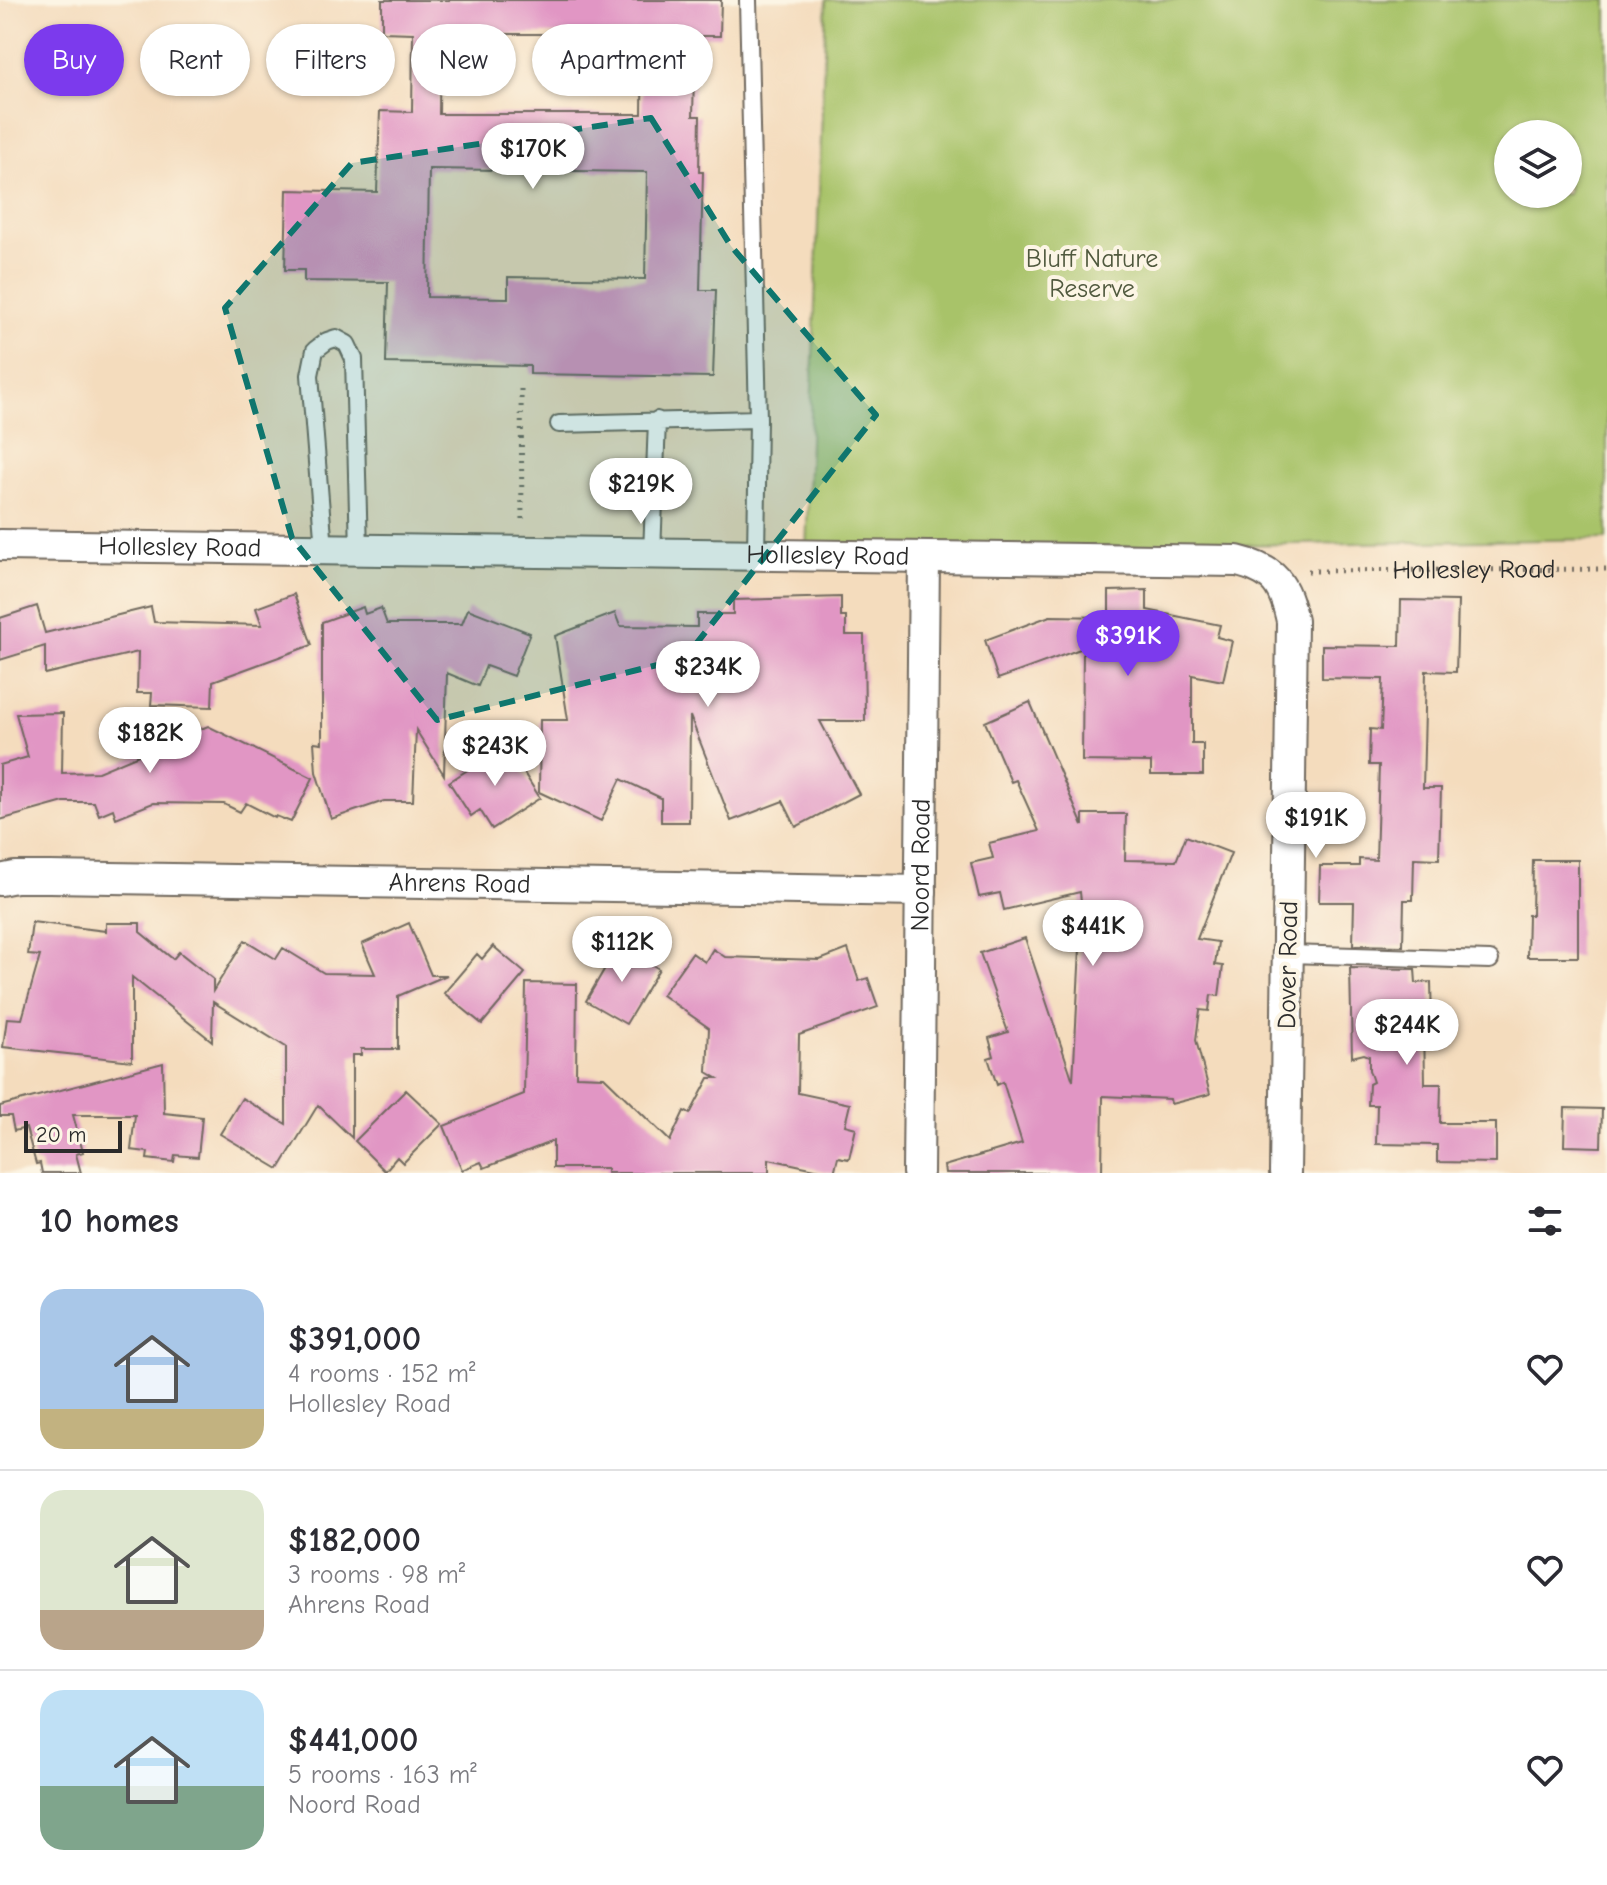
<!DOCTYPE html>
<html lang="en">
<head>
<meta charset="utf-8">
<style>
  body { margin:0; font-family:"Comic Neue",sans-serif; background:#f7f7f7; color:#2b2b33; height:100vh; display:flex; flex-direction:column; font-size:30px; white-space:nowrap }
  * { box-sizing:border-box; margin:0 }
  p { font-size:26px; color:#7c7c81 }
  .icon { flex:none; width:44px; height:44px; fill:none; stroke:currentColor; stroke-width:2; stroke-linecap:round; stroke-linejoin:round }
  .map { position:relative; height:1173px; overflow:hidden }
  .panel { display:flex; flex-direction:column; background:#fff; flex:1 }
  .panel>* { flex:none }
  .top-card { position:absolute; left:24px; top:24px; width:800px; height:72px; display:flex; gap:16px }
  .buttons { position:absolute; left:1494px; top:120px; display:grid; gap:16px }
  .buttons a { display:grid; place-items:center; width:88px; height:88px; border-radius:50%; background:#fff; box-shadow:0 2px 6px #0004; font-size:40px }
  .scale { position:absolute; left:24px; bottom:20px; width:98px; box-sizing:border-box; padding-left:8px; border:4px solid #2b2b2b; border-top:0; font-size:22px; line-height:28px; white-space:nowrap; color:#2b2b2b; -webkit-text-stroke:6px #fcf5e5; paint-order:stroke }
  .price { position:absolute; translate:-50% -68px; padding:0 18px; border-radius:28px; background:#fff; color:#222; font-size:26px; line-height:52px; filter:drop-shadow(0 2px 4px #0008) }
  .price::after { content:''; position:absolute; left:50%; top:48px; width:24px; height:18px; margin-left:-12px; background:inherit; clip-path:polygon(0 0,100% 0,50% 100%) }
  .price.on { background:#7c3aed; color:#fff }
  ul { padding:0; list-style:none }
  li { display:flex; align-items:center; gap:24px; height:200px; padding:0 40px }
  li+li { border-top:2px solid #e1e1e2 }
  li span { display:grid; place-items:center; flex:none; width:224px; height:160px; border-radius:24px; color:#555 }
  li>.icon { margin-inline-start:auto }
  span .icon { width:96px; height:96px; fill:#fffc; stroke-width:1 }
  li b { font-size:34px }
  h2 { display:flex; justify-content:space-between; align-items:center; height:96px; padding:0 40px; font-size:34px }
  .tag { padding:0 28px; border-radius:36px; background:#fff; box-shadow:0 2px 6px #0004; font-size:28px; line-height:72px }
  .tag.on { background:#7c3aed; color:#fff }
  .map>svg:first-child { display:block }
  .green { fill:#a8c369; stroke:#6a774a; stroke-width:2; fill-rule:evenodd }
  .building { fill:#e196c4; fill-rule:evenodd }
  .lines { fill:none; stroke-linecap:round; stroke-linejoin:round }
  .lane-casing { stroke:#71695e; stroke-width:20 }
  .street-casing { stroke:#71695e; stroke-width:34 }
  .path { stroke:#71695e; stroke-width:5; stroke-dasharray:2 6; stroke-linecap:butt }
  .lane { stroke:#fff; stroke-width:16 }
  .street { stroke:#fff; stroke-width:30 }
  .marked { fill:#0f766e; fill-opacity:0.2; stroke:#0f766e; stroke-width:6; stroke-dasharray:16 10; stroke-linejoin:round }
  .labels { text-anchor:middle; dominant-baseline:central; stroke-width:8; stroke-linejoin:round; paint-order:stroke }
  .park-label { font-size:26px; fill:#50593e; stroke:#fcf5e5 }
  .street-label { font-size:26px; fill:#2b2b2b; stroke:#fcf5e5 }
</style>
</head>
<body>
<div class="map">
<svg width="1607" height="1173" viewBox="0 0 1607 1173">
  <rect width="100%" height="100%" fill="#fcf5e5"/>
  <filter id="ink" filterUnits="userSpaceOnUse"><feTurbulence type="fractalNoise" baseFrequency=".0125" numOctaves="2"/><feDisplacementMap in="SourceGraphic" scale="16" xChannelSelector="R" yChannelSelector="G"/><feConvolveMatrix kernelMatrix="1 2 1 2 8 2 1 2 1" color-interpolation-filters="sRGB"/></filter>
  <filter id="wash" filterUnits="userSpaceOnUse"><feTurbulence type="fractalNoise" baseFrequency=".006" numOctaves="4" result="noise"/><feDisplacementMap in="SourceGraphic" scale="32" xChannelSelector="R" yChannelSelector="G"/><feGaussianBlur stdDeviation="1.8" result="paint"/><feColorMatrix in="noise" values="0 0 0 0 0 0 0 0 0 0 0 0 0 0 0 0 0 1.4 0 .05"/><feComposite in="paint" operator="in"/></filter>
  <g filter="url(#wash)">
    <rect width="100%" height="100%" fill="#f4dcbd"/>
    <path class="green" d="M826,0H1607V539L806,552ZM1508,134H1568V194H1508Z"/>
    <g id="blocks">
      <path class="building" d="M382,0H721L720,36H695L693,116H700L699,172H703L700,290H716L713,377L530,374V366L386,363L388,282L304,281V270H285L287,190L377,192L380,111L412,112L413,33L382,32ZM440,34H643L642,114H439ZM429,169L647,172L645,279L508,277V298L427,297Z
        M1147,590V610L1220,625L1217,637L1232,641L1223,681L1192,675V744H1203V775H1151V762L1082,761L1083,648L998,679L985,640L1050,616L1109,617V591Z
        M294,594L312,645L213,681L212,707L151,705L152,693H137L138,652L45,674V646L0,660V618L37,606L45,633L151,607L154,622L262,625L256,608Z
        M841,597V617H846V635H864L865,721H820L859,794L796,827L783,801L731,821L690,716L689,822H661V798L621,779L601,821L539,792L540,720H568L555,636L615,613L620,626L697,627V614H733V600Z
        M1401,600L1458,601L1456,672L1426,671L1423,788H1441L1439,859L1414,858L1413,900H1404L1403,946L1353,945L1354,902H1319L1320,866H1359V859L1376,860L1379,765H1369L1370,729L1381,730L1383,679L1322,678V645L1400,646Z
        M363,607L365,614L381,608L387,624H462L468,609L530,633L513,676L486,666L478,686L447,673L444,775L416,730L413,801H384L331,819L316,772L314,742L322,743V622Z
        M1030,702L1083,826V814H1126L1125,860L1176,861L1186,836L1231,853L1197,939L1218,942L1215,965L1223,966L1219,996L1211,995L1209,1011L1200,1010L1196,1040L1210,1094L1171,1104L1170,1099L1103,1096L1102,1173H945L944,1166L1022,1143L1003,1082L997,1085L988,1058L994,1056L989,1038L1008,1032L980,953L1025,938L1073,1081L1082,911L1080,892L1004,910L1000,893L979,897L971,863L993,858L989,843L1039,831L1016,780L1011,782L985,722Z
        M63,713L62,773L98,772L208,726L313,778L291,822L276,816L275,818L246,803L240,812L224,804L153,803L116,818L113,809L99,815L94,802H64L0,820V765L28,757L16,714Z
        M506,745L540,798L492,829L480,810L471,816L449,782Z
        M1533,860H1578V957H1527L1528,915H1532Z
        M32,922L106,931V923H140V932L173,959L179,952L213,979V991L245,940L276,959L283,948L324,973L375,974L362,944L409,923L431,975H447L398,996V1049H361V1055H352V1138L318,1105L279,1169L220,1134L242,1098L286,1124V1047L213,1002L212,1041L132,977V1061L3,1047L7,1018L22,1019L40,956L28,955Z
        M619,944L659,969L626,1024L586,1001Z
        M493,946L525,973L482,1024L444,993L477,954L482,959Z
        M713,949L725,957L820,960L848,949L859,981L868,978L878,1007L799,1035L798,1093L850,1104L845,1125L856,1128L849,1159L838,1157L834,1173L769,1159V1173H607V1168H553V1141L484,1168L481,1162L462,1170L444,1126L524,1094L526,983L577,984L576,1076L604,1077L670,1141L684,1111L690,1114L709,1078H717L707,1072L709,1028L662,995L692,953L705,962Z
        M1350,968L1415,969L1416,983L1431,982L1432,1021H1424L1425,1084H1441L1440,1123H1496V1163L1437,1162V1145L1376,1144L1377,1105H1368L1369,1084L1373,1082L1369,1070V1056L1364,1054L1352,1057Z
        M163,1063L164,1113L202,1117L198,1157L175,1155L174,1162L147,1159L148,1152L131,1150L135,1115H73L83,1152L76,1154L81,1173H42L40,1163L36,1164L26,1128L14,1131L11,1116H0V1106Z
        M406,1090L442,1124L403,1163L397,1157L385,1171L355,1141Z
        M1565,1108L1602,1109L1601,1147L1564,1146Z"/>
    </g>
  </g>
  <g filter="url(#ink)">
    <use href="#blocks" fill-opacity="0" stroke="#71695e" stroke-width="2"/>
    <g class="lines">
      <defs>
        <path id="lane" d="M748,0L758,419
          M559,424L758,419L756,554
          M324,549L310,375L315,350L327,341L336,338L347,344L354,359L359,551
          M652,554L657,420
          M1288,954L1490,960"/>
        <g id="street">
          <path id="s2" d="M0,545L1237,561C1275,570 1284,584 1292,621L1285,1173"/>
          <path id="s3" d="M0,880L15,877H50L921,891"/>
          <path id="s4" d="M918,1173L924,557"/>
        </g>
      </defs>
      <use href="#lane" class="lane-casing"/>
      <use href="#street" class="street-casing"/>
      <g class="path">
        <path d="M521,389L522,523"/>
        <path id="s1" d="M1308,571L1607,569"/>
      </g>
      <use href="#lane" class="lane"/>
      <use href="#street" class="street"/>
    </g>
  </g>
  <path class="marked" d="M651,118L731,246L876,415L685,658L437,720L292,538L225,308L352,163Z"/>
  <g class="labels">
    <g class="park-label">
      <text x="1092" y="259">Bluff Nature<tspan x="1092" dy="30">Reserve</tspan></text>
    </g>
    <g class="street-label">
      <text stroke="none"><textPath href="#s2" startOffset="180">Hollesley Road</textPath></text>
      <text stroke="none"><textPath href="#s2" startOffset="828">Hollesley Road</textPath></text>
      <text stroke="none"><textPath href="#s1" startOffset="166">Hollesley Road</textPath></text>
      <text stroke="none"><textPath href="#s4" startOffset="308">Noord Road</textPath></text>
      <text stroke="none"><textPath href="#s3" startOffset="460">Ahrens Road</textPath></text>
      <text transform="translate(1288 965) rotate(-89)">Dover Road</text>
    </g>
  </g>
</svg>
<div class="buttons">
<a><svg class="icon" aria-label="layers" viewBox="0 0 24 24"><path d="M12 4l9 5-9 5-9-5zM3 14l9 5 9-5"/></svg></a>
</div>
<div class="scale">20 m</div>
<b class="price" style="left:533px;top:191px">$170K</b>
<b class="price" style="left:641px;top:526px">$219K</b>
<b class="price on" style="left:1128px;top:678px">$391K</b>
<b class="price" style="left:708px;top:709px">$234K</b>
<b class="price" style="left:150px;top:775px">$182K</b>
<b class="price" style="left:495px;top:788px">$243K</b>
<b class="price" style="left:1316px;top:860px">$191K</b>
<b class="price" style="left:1093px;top:968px">$441K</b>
<b class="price" style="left:622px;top:984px">$112K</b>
<b class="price" style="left:1407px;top:1067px">$244K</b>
<div class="top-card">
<a class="tag on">Buy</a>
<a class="tag">Rent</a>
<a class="tag">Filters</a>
<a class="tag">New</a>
<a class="tag">Apartment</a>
</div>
</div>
<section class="panel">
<h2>10 homes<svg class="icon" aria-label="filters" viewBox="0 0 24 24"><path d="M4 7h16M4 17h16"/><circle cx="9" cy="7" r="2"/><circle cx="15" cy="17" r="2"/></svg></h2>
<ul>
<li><span style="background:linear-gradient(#a9c7e8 75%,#c2b280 0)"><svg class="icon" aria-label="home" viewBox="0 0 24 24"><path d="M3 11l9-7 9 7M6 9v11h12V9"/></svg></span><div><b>$391,000</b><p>4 rooms · 152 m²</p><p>Hollesley Road</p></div><svg class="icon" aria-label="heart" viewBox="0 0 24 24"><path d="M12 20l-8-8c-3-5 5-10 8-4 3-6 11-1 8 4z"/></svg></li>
<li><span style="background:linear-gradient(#dfe7d0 75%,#b9a48a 0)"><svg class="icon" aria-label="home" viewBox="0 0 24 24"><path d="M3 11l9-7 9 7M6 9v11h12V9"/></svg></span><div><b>$182,000</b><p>3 rooms · 98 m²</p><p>Ahrens Road</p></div><svg class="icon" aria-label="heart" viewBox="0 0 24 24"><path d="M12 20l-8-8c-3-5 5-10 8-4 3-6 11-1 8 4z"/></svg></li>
<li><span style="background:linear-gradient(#bfe0f5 60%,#7fa58c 0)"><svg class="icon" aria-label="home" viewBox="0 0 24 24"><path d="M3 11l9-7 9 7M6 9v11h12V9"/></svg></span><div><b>$441,000</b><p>5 rooms · 163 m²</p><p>Noord Road</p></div><svg class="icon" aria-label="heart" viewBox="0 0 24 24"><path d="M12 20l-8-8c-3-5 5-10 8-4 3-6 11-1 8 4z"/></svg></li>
</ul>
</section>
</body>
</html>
